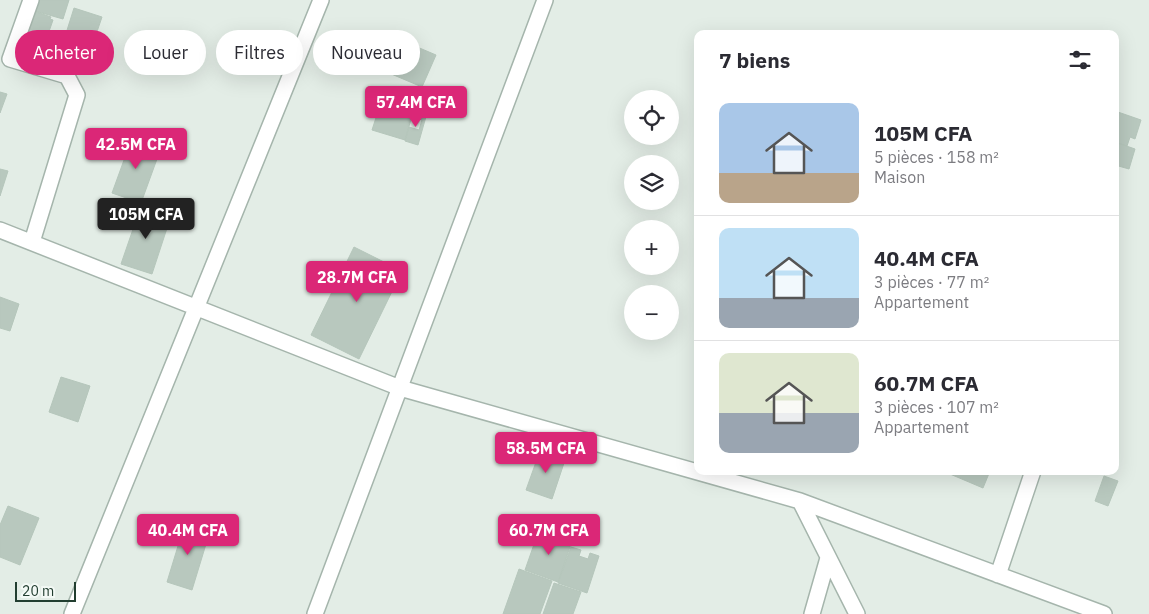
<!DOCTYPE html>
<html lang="fr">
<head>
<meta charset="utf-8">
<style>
  body { margin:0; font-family:"IBM Plex Sans",sans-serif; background:#f2f2f3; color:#2b2b33; height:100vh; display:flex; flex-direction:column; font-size:19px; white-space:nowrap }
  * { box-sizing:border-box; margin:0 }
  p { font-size:16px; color:#7c7c81 }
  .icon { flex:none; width:28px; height:28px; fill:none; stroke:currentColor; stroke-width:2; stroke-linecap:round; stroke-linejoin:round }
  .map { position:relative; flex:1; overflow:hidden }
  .drawer { position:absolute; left:694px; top:30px; width:425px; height:445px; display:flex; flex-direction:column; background:#fff; border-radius:10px; box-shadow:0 5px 20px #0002 }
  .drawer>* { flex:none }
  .hud { position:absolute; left:15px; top:30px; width:475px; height:45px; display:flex; gap:10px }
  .tools { position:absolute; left:624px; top:90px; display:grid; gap:10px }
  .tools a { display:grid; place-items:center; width:55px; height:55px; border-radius:50%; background:#fff; box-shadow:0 5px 20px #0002; font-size:25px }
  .scale { position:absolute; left:15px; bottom:12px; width:61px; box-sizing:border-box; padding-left:5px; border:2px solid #223e30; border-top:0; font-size:14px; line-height:18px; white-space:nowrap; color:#223e30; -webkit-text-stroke:4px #f3f9f5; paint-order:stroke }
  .price { position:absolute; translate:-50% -42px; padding:0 11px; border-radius:5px; background:#db2777; color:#fff; font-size:16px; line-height:32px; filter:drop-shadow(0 1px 2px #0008) }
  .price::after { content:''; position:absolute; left:50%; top:30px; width:15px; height:11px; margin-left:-8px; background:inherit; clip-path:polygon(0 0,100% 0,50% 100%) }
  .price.on { background:#222; color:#fff }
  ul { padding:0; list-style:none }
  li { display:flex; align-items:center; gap:15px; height:125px; padding:0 25px }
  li+li { border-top:1px solid #e1e1e2 }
  li span { display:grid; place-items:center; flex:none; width:140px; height:100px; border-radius:10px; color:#555 }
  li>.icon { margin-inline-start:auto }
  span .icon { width:60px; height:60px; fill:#fffc; stroke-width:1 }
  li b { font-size:21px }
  h2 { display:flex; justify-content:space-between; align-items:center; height:60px; padding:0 25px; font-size:21px }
  .tag { padding:0 18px; border-radius:22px; background:#fff; box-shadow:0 5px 20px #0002; font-size:18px; line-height:45px }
  .tag.on { background:#db2777; color:#fff }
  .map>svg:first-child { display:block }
  .building { fill:#b8c8be; stroke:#b5c6bb }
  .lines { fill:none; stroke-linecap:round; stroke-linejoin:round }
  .minor-casing { stroke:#a5b5ac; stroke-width:18 }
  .minor { stroke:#fff; stroke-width:15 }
</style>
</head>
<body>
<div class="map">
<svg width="1149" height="614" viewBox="0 0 1149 614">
  <rect width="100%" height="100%" fill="#e3ede6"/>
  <path class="building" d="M38,0H69L63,19L35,11Z
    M74,8L102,17L90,52L63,43Z
    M34,11L51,17L50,19L53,20L46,40L43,39L42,41L26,35Z
    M403,41L436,55L422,87L389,73Z
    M0,92L7,94L0,113Z
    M382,99L414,109L405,140L372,130Z
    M415,109L427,113L418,145L405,141L409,127L419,130L422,120L413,117Z
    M1115,111L1141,120L1135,139L1130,137L1127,146L1115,142Z
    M132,138L161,148L141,203L112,193Z
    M1115,142L1135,149L1129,169L1115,165Z
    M0,169L8,171L0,196Z
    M141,206L171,216L152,274L121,264Z
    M354,247L402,271L359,359L311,335Z
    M0,297L19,304L10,331L0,328Z
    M61,377L90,386L78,422L49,412Z
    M541,448L566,457L552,499L526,490Z
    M951,471H990L983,488L950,474Z
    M1104,476L1118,481L1108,506L1095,501Z
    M8,506L39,518L20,565L0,557V525Z
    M185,523L210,531L192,590L167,582Z
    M539,530L572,541L558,582L525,570Z
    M571,547L581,550L579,556L588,559L590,553L599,556L587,593L558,583Z
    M519,569L552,581L540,614H503Z
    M554,583L581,592L573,614H543Z"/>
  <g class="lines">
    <defs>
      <path id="minor" d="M31,0L10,59L67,76L77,95L32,242
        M0,230L400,388L800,501L1104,614
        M800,501L857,614
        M998,575L1033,471
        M72,614L321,0
        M315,614L545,0
        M812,614L828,558"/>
    </defs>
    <use href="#minor" class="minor-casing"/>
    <use href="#minor" class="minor"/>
  </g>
</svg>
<div class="tools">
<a><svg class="icon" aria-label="locate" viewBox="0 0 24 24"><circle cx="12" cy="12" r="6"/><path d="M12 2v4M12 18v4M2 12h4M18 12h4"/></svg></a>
<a><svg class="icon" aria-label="layers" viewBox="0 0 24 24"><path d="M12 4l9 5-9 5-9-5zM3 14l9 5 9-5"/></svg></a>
<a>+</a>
<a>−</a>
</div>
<div class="scale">20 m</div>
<b class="price" style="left:416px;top:128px">57.4M CFA</b>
<b class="price" style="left:136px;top:170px">42.5M CFA</b>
<b class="price on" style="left:146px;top:240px">105M CFA</b>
<b class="price" style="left:357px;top:303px">28.7M CFA</b>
<b class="price" style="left:546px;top:474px">58.5M CFA</b>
<b class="price" style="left:188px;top:556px">40.4M CFA</b>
<b class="price" style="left:549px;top:556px">60.7M CFA</b>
<div class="hud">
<a class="tag on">Acheter</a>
<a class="tag">Louer</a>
<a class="tag">Filtres</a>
<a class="tag">Nouveau</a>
</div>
<section class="drawer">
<h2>7 biens<svg class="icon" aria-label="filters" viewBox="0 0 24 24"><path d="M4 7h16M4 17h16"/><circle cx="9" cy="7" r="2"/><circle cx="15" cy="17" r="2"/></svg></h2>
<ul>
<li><span style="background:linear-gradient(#a9c7e8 70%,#b9a48a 0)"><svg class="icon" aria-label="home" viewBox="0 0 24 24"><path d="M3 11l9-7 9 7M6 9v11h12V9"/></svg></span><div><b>105M CFA</b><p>5 pièces · 158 m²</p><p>Maison</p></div></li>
<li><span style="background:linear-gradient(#bfe0f5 70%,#9aa5b1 0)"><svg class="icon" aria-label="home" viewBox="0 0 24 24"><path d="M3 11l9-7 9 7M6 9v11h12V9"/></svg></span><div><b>40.4M CFA</b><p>3 pièces · 77 m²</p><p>Appartement</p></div></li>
<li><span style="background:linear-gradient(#dfe7d0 60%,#9aa5b1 0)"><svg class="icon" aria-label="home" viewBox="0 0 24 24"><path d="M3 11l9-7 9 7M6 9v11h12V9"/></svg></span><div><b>60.7M CFA</b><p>3 pièces · 107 m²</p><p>Appartement</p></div></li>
</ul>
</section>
</div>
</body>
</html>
